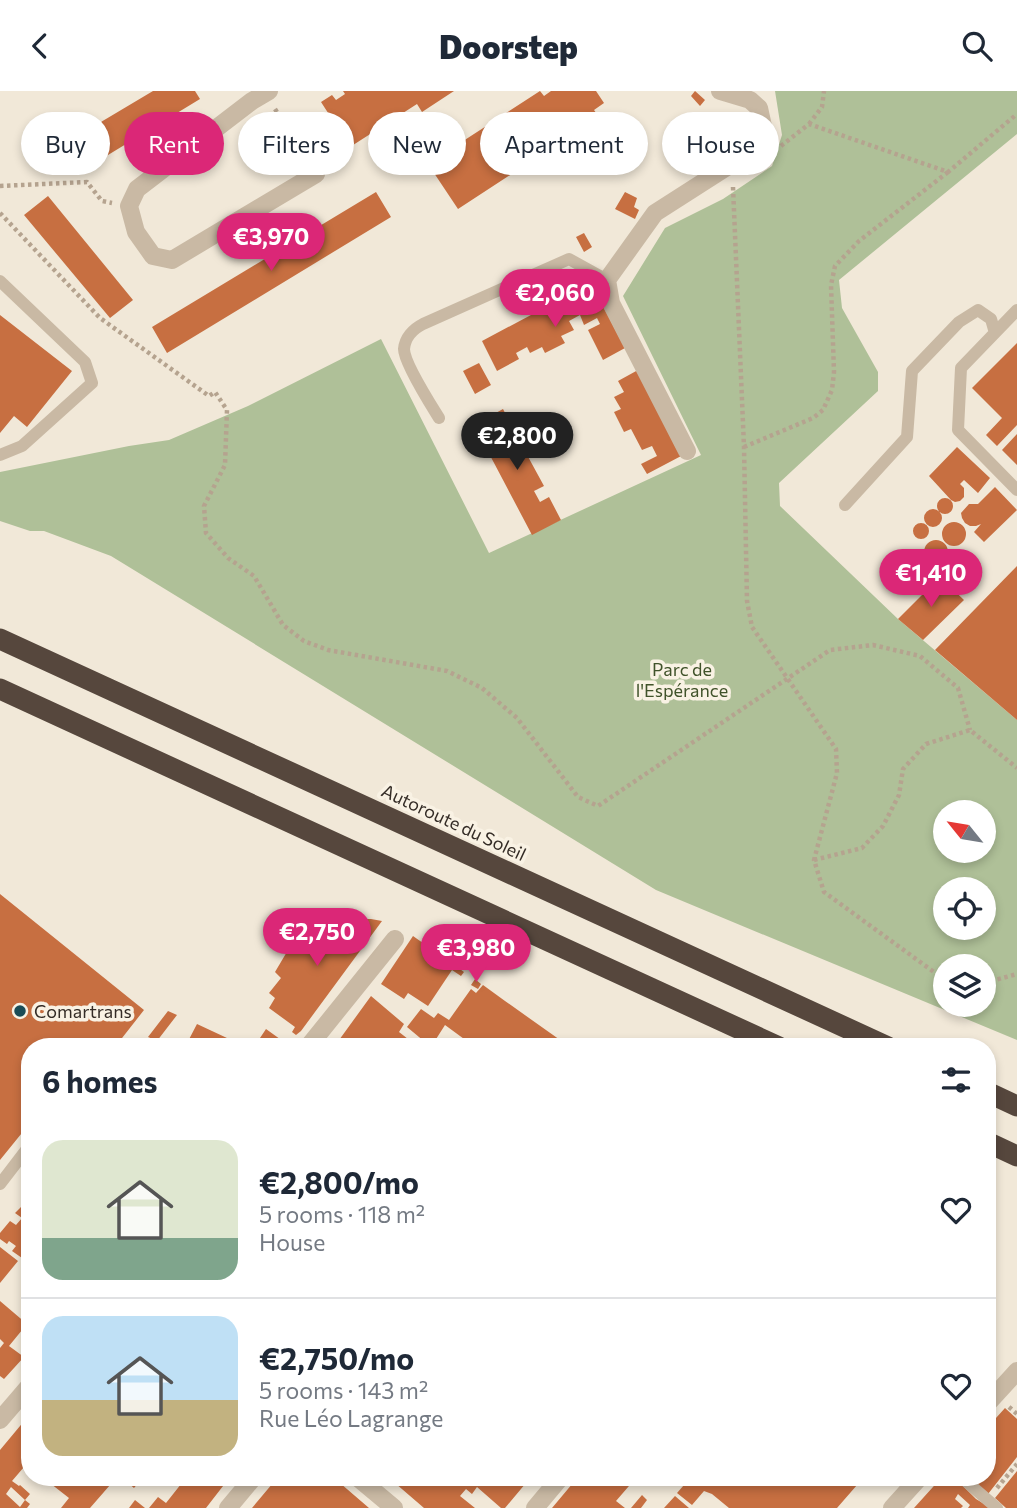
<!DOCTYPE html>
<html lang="en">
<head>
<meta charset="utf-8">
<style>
  body { margin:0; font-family:Commissioner,sans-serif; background:#f6f6f7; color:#1f2937; height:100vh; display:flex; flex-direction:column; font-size:26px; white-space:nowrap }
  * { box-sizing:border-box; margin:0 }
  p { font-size:23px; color:#747a83 }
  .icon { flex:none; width:38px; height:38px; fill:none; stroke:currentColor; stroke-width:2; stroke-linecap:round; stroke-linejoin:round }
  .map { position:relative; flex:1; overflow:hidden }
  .drawer { position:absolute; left:21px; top:947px; width:975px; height:448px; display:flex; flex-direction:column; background:#fff; border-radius:28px; box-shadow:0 4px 10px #0003 }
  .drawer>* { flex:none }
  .guide { position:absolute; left:21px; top:21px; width:976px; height:63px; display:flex; gap:14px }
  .needle { width:46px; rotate:300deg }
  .tools { position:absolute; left:933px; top:709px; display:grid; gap:14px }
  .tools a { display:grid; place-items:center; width:63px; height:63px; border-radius:50%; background:#fff; box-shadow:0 4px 10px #0003; font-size:35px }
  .price { position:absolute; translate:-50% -60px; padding:0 16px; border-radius:24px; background:#db2777; color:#fff; font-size:23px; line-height:46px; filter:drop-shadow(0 2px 4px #0008) }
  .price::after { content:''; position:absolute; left:50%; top:42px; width:21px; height:16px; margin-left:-10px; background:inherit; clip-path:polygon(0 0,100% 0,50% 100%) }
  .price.on { background:#222; color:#fff }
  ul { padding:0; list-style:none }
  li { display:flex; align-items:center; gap:21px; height:175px; padding:0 21px }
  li+li { border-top:2px solid #e0e1e3 }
  li span { display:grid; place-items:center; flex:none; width:196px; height:140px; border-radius:21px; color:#555 }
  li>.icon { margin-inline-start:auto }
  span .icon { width:84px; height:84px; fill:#fffc; stroke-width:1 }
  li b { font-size:30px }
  h2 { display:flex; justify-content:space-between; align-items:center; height:84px; padding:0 21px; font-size:30px }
  .chip { padding:0 24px; border-radius:32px; background:#fff; box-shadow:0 4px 10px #0003; font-size:24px; line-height:63px }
  .chip.on { background:#db2777; color:#fff }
  header { display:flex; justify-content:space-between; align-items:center; height:91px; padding:0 21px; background:#fff; font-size:32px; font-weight:800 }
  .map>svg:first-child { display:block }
  .green { fill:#afc098; fill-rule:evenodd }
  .building { fill:#c76f41 }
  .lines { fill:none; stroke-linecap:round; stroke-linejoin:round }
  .path { stroke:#b5a38f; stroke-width:4.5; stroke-dasharray:3.5 3.5; stroke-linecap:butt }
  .service { stroke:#c9b9a4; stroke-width:12 }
  .minor { stroke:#c9b9a4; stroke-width:18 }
  .motorway { stroke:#56473d; stroke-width:21 }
  .poi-dot { fill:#1b4c56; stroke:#f9f2e4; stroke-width:2.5 }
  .labels { text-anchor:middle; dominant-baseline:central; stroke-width:7; stroke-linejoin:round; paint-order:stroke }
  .park-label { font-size:18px; fill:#40532a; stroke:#f9f2e4 }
  .street-label { font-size:18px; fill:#342c26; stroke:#f9f2e4 }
  .poi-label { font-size:18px; fill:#342c26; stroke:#f9f2e4; text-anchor:start }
</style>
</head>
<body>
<header><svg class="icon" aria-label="back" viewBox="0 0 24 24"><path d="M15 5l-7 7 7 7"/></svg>Doorstep<svg class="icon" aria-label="search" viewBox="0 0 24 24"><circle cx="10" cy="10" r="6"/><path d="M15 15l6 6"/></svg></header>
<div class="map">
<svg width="1017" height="1417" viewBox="0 0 1017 1417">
  <rect width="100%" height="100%" fill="#f1e8d8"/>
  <path class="green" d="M775,0H1017V43L839,189L842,217L878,281V300L779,392L780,415L898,528L1017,629V949L656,799L111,465L44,440H30L0,430V381L129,355L169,349L248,315L381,248L489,462L701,364L623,205L665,137L723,108L772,75L782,44ZM945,721H984V760H945ZM945,798H984V836H945ZM945,875H984V914H945Z"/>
  <path class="building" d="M153,0H195L200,8L85,78L69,50Z
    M343,0H454L422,21L417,13L350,56L321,11L332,4L336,9L345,3Z
    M540,0L544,5L551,0H596L604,12L594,19L599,26L458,118L428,73L448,60L451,65L460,59L457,54L494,30L497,35L506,29L503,24Z
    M695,0L705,9L700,15L691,5Z
    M376,101L391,126L167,262L152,236Z
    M625,101L637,107L634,116L639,119L635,128L615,118Z
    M48,105L133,209L110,227L24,124Z
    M584,142L592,156L584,161L576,146Z
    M591,192L625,257L603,269L588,239L600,233L597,227L584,234L580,224L569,230L574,239L561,245L565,252L545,262L542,256L530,262L527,256L516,262L519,268L497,280L482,250Z
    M0,224L72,280L27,336L14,325L0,342Z
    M1017,252V334L997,355L986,344L1002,327L972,297Z
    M479,272L491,294L475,303L463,280Z
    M638,279L683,364L647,383L641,373L657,365L652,355L642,359L631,338L624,341L614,321L621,318L614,306L624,301L618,290Z
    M503,318L515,341L506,345L511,356L520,351L544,395L534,400L540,411L549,406L561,429L532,444L474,334Z
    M1017,343V374L1002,359Z
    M957,356L990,387L978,402L964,389L960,393L964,397V406L960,410L955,411L951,409L929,385Z
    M995,396L1017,419L984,451L974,441L981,433L976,435H970L965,432L962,427L961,422L969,413H978Z
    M937 415a8 8 0 1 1 16 0a8 8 0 1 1-16 0Z
    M924 427a9 9 0 1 1 18 0a9 9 0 1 1-18 0Z
    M942 443a12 12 0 1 1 24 0a12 12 0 1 1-24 0Z
    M913 440a8 8 0 1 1 16 0a8 8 0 1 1-16 0Z
    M924 461a12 12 0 1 1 24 0a12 12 0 1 1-24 0Z
    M905 480a12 12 0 1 1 24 0a12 12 0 1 1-24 0Z
    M1017,475V629L935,559Z
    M940,486L964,509L923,549L898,528Z
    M0,803L144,919L115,956H30V1032L0,1069Z
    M345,828H371L382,830L301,940L296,944L292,941L295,936L269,917L275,907L269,902L281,887L275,881L291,854L300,847Z
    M413,845L464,881L461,885L452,879L428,915L408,902L404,908L381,893Z
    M475,888L481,893L478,898L471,894Z
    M483,894L505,910L570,956H475L445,934L431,956L407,936L421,918L434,927L438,922L449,929L471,898L476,902Z
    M371,905L404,933L399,941L408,948L403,956H334Z
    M168,920L177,924L157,950L148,946Z
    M197,933L227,947L225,952L232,956H185Z
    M266,938L291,956H254Z
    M21,1116L26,1121L30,1117V1161L28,1160L22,1167L12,1160L16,1155L9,1150L7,1153L0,1148V1142L10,1130L16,1134L22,1127L15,1122Z
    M0,1156L18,1170L0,1192Z
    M0,1210L27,1233L9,1255L24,1266L4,1288L0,1285V1257L4,1252L0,1248Z
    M987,1211L995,1221L989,1236L987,1238Z
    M1005,1317L1017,1328V1366L988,1403L967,1386H987V1337Z
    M30,1323V1369L12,1390L19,1395L20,1394L30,1403L25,1409L11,1396L6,1403L20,1416L25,1409L30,1413L27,1417H0V1359Z
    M1017,1380V1417H1006L995,1407Z
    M49,1386H117L90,1417H61L69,1407L46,1389Z
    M121,1386H152L146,1395L139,1391L134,1397Z
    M183,1386H230L206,1417H149L158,1406L166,1412L185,1388Z
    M278,1386H333L369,1417H252Z
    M388,1386H469L473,1390L476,1386H531L505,1417H501L477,1396L472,1403L466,1398L460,1405L475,1417H424Z
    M578,1386H642L638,1391L635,1388L616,1410L625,1417H552Z
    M691,1386H722L726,1389L728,1386H818L824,1392L829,1386H864L837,1417H729L712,1403L704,1400L692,1414L677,1402Z
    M942,1386H954L976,1408L991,1417H968L970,1414L958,1403L955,1408L963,1415L961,1417H914Z
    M642,1404L647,1409L641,1417H631Z
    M675,1405L689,1417H664Z
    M135,1409L145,1417H129Z"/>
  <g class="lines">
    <path class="path" d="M275,18L306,66
      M809,33L822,16L824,0
      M781,55L809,33L948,81L1017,23
      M0,95L87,91L102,110L112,112
      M733,96L744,356L747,510L752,536L836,658L837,682L814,769L824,801L938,884L945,887
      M0,122L100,227L209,305L215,301L227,319L225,374L204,415L206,442L228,467L254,485L283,534L304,550L328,559L447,580L482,597L517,627L578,706L598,715L830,559L873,554L920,565L958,597L970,639
      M744,356L813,327L823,319L832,299L834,281L831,194L835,175L859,150L948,81
      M814,769L862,757L883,735L899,704L903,678L926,653L970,639L1017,677
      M984,892L1017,883
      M1009,1316L1017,1323
      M997,1397L1017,1373"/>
    <path class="service" d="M0,190L85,271L92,292L22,355L0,364
      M1017,219L961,277L958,339L1017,399
      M439,327C431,314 404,272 404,258C405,247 413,238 423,233L569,168L607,189
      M845,414L907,346L912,280L959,231L978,219L991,228L995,242
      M0,1093L30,1054
      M961,1386L997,1417"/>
    <path class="minor" d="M269,0L252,10L137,98L129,115L136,141L153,165L172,169L316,83
      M687,360L611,212L607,189L655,122L755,58L764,40L759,17L750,9L720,0
      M308,956L395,848
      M987,1313L1017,1280
      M0,1329L30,1294
      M357,1386L394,1417
      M228,1417L254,1386
      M535,1417L561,1386
      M892,1417L920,1386"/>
    <path class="motorway" d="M0,548L888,956
      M0,598L779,956
      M987,1001L1017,1015
      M987,1051L1017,1065"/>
  </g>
  <circle class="poi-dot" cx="20" cy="920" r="7"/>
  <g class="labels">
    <g class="park-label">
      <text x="682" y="578">Parc de<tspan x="682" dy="21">l'Espérance</tspan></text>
    </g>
    <g class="street-label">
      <text transform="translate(454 731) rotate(25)">Autoroute du Soleil</text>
    </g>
    <g class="poi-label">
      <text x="34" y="920">Comartrans</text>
    </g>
  </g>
</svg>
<div class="tools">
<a><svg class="needle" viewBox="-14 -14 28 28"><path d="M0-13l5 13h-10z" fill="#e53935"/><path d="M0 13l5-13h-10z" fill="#747a83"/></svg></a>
<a><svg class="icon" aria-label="locate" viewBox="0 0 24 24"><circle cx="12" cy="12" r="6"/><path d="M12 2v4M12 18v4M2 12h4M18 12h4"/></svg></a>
<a><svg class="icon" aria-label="layers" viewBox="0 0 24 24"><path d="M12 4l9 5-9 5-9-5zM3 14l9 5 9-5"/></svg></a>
</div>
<b class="price" style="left:271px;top:182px">€3,970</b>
<b class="price" style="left:555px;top:238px">€2,060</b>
<b class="price on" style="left:517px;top:381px">€2,800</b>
<b class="price" style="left:931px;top:518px">€1,410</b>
<b class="price" style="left:317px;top:877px">€2,750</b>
<b class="price" style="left:476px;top:893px">€3,980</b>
<div class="guide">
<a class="chip">Buy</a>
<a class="chip on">Rent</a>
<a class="chip">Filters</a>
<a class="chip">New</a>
<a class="chip">Apartment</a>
<a class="chip">House</a>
</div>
<section class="drawer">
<h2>6 homes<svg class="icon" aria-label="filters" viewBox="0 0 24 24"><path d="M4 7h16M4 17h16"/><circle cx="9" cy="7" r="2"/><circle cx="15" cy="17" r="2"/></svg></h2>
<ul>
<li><span style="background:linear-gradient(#dfe7d0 70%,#7fa58c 0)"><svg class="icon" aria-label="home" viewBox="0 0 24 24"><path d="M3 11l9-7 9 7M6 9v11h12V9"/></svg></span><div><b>€2,800/mo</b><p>5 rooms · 118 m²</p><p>House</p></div><svg class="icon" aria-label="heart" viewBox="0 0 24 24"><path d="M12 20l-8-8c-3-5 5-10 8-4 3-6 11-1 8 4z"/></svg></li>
<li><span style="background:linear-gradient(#bfe0f5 60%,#c2b280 0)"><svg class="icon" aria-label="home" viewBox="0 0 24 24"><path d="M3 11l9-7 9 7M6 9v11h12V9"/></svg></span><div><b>€2,750/mo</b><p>5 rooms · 143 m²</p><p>Rue Léo Lagrange</p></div><svg class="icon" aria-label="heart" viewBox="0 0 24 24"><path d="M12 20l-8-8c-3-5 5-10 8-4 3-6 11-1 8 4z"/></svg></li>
</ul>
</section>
</div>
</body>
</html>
